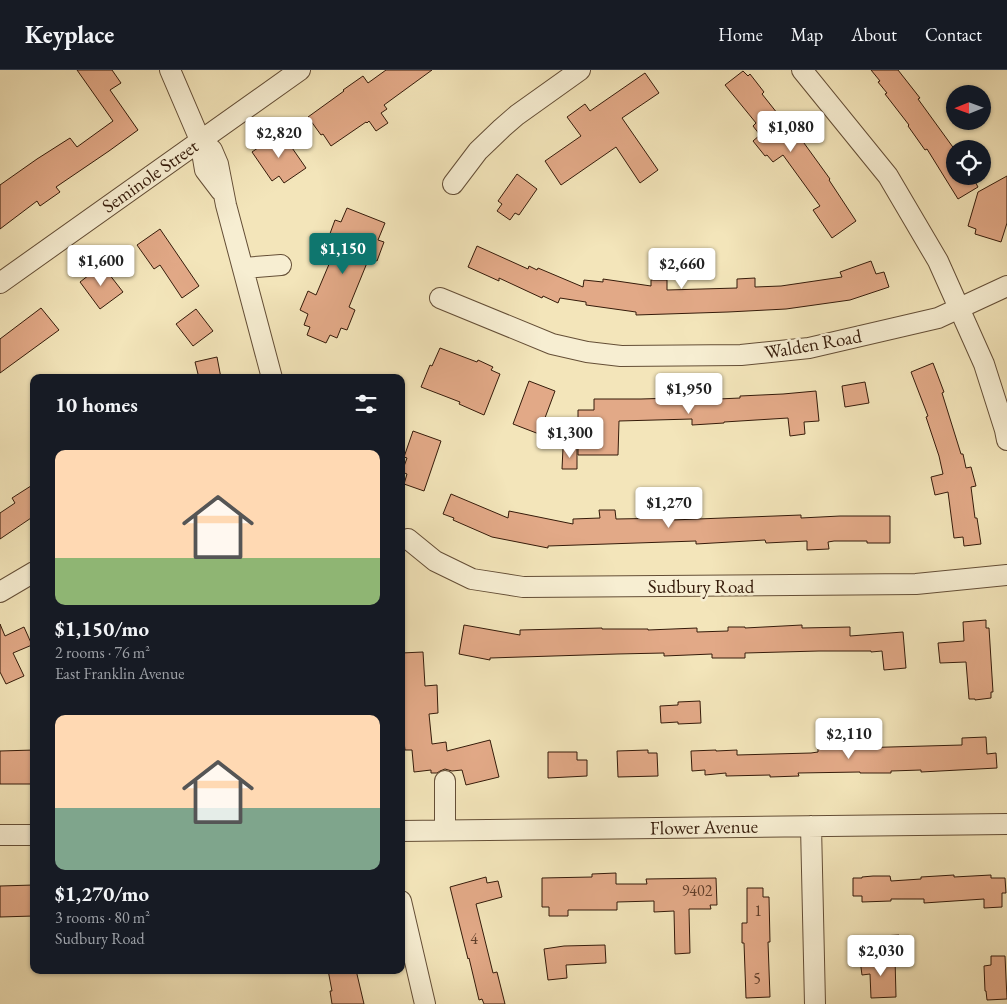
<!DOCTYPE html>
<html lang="en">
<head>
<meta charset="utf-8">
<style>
  body { margin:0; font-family:"EB Garamond",serif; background:#242831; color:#f1f3f6; height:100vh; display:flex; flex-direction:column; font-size:19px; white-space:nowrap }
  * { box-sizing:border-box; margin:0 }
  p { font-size:16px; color:#9ea1a6 }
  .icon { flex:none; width:28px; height:28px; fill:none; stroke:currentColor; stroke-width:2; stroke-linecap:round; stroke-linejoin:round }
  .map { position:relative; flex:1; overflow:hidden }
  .side { position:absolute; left:30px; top:304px; width:375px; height:600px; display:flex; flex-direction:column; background:#171b24; border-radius:10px; box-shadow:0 1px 4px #0004 }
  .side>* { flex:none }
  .needle { width:32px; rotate:269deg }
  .fabs { position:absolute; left:946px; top:15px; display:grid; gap:10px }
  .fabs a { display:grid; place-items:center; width:45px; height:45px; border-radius:50%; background:#171b24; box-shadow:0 1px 4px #0004; font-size:25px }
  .price { position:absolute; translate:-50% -42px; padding:0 11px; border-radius:5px; background:#fff; color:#222; font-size:16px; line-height:32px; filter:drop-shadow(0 1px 2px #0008) }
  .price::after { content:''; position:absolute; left:50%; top:30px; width:15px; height:11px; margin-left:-8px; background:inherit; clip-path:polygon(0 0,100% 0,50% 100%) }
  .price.selected { background:#0f766e; color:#fff }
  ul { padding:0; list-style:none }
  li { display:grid; align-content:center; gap:10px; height:265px; padding:0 25px }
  li span { display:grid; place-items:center; height:155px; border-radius:10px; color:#555 }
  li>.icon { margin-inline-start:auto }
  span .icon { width:90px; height:90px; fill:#fffc; stroke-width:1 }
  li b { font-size:21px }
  h2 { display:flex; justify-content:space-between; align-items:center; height:60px; padding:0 25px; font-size:21px }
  header { display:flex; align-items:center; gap:30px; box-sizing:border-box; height:70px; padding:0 25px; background:#171b24; border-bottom:1px solid #363941 }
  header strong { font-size:24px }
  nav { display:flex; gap:28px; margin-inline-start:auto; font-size:18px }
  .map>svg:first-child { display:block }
  .building { fill:#e2a987; stroke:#351b0a }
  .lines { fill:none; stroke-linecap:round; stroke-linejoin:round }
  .minor-casing { stroke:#644e36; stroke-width:22 }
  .minor { stroke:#f7eed2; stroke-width:20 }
  .labels { text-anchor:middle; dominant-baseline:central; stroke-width:5; stroke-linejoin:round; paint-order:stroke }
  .number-label { font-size:16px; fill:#603e29 }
  .street-label { font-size:19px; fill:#351b0a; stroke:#f7eed2 }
</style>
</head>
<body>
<header>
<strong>Keyplace</strong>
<nav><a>Home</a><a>Map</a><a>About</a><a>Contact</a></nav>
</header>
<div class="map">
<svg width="1007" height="934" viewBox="0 0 1007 934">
  <rect width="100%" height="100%" fill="#f3e5ba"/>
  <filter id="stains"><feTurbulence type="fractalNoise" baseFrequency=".004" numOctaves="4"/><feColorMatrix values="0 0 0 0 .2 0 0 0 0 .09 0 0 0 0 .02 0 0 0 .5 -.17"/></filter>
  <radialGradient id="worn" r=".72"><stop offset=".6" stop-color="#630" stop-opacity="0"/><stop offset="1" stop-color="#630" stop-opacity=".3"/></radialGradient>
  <path class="building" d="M77,0H112L121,13L110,20L138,60L109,81L56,117L60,122L40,136L37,131L0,159V115L37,89L70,68L77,77L113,51Z
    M386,0H432L384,35L387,39L381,43L388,53L376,61L369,51L367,53L366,52L331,76L323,64L321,65L308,47L344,21L343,20L363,6L368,13Z
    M871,0H898L920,28L918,29L955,80V106H972L978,117L958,129L927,79L925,80L908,56L909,55L885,24L887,23L878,12L880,11Z
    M743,1L748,6L750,4L764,22L762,24L785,53L787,51L796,62L830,109L829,110L856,151L832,168L813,140L820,136L783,85L773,92L767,85L765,86L753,71L760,65L753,56L756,53L725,15Z
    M645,3L659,23L622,48L658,100L640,113L616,77L561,115L545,91L581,66L567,47L585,34L590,41Z
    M281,62L306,98L284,113L279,106L272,111L252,82Z
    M517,104L537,119L519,145L515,143L510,150L497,141L502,134L498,131Z
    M1007,106V153L1001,172L975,164L976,159L968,156L978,122Z
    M347,138L385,153L378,170L384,172L377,191L369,188L349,237L355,240L347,260L341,258L337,268L330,265L326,273L307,265L310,257L304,255L308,244L300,240L308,221L316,225L338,173L328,169L335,150L341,152Z
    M160,159L199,216L182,228L160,195L154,199L137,175Z
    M477,176L528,199L529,196L537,200L538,198L583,217L584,210L603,212V209L651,216V210H667V220L737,218V209L755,208V217L781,216L842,207L840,202L871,191L876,204L884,202L889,217L850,230L786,239L728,242L636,245V242L586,235V232L560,228L558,233L543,226L542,228L499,208V211L468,197Z
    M102,195L123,222L100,239L80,212Z
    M41,238L59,260L0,303V269Z
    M196,239L213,261L193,276L176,254Z
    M440,278L477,292L478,290L493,297L491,300L500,304L484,345L459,334L460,332L421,317L430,295L432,296Z
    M217,287L221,308H199L195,292Z
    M933,293L944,322L942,323L961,384H963L966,398L971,397L976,416L971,417L975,448H977L981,474L964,476L963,467L954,468L948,422L935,425L931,407L943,404L939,386L926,347L928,346L911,302Z
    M529,311L555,321L539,364L513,354Z
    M865,312L869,333L845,337L842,316Z
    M816,321L819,351L804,352L805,364L790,366L788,348L724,352V353L692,355V349L619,351L618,385H578V340H594V329H641L675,328V331L740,328V326L783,324Z
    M413,361L441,371L424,421L404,414L407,404L402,402L407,388L404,387Z
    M563,378H577V399H562Z
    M34,414V446L0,469V443L15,433L12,428Z
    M451,424L508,448L509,441L573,454V449L600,448L599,440H615L616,449L672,448V450L801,445V448L840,446H890V473H867V471H834L828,472L829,479L807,480V471L766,473L765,470L696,474V471L548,476V478L492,467L453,450L454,448L443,444Z
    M986,550V558H989L993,622H991V628L975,630V629H969L966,592L940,593L938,573L964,571L963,552Z
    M0,554L5,566L24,557L32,575L13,583L24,606L6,614L0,602Z
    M464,555L520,565V560L602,558V559H648V560L697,558V562L728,561V557H745V558L802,555V558L850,557V566L903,562L906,598L884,600L882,581L871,582V581H819L745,583V588H712V584L664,586V583L617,584L490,588V590L459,584Z
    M423,582L425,616L437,615L438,643L429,644L432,674L446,672L447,681L490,670L499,707L466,715L462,700L452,701L445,699L440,701L437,703H431V700L414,702L412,680H405L401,649V583Z
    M700,631L701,653L678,654V652L661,653L660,636L678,635V632Z
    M986,667L987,684L996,683L997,698L921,702V700L891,701V703H860V702L798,703L799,706L770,707V705L726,706V703L705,705V700L692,701L691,681L716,680V681L737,680V685L811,683L818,682V679L962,675V668Z
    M34,680V714H0V681Z
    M648,680V683H657L658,706L618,707L617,681Z
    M548,682H577V690H587V706L548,708Z
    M616,803V814H647L646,809L716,808L717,835H710L711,839H689L690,883L675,884L674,841L654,842V831L617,832V840H568V846H549V837H542V808L592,807V804Z
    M954,805V807L991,805V808H1005L1006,823H1002V837L984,838V829L924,833V829H891V831L862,832V826H853V808H862V807L873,806H890L891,811L921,809V807Z
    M486,807L487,813L498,811L502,827L476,834L493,903L497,902L505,934H484L482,929L479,930L469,888L468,889L450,817Z
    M34,815V846L0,847V816Z
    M747,818H763V827H769L770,872H768L770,927L746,928L744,873H742V853H747Z
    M899,865V883H882L881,866Z
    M605,875L606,893L566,895L567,908L548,910L544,879L564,876Z
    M991,886H1005L1007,929L987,930L986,921H985L984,896L991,895Z
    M895,888L896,927L871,928L870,904L862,905L860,890Z
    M328,900H356L364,934H332L330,921H332Z"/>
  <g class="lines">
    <defs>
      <path id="minor" d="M170,0L200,70L205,100L221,121
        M802,0L888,106L938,191L984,294L1005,360L1007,370
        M200,70L212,80L218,94L226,135L272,308
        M453,114L478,81L502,58L517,45L580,0
        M243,198L281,195
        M0,213L300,0
        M440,228L552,274L587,282L621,286L741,285L809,278L938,248L1007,216
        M408,469L435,491L472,509L523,517L916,514L1007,505
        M0,522L34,502
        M811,756L815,934
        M445,760V711
        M401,761L1007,754
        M0,765H34
        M401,831L425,934"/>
    </defs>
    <use href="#minor" class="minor-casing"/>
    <use href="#minor" class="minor"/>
  </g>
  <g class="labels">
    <g class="number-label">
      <text x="697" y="820">9402</text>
      <text x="758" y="840">1</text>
      <text x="474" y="868">4</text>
      <text x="757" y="908">5</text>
    </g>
    <g class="street-label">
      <text transform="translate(150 106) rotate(-35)">Seminole Street</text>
      <text transform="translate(813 274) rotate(-10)">Walden Road</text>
      <text x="701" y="516">Sudbury Road</text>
      <text transform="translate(704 757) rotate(-1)">Flower Avenue</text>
    </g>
  </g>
  <rect width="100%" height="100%" filter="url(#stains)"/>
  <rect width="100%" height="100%" fill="url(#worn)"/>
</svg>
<div class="fabs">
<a><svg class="needle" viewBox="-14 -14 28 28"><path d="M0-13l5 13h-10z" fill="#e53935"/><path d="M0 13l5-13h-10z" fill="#9ea1a6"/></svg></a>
<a><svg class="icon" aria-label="locate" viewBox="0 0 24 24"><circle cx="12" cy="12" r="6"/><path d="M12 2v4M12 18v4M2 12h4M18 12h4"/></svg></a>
</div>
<b class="price" style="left:791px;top:83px">$1,080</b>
<b class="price" style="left:279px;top:89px">$2,820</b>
<b class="price selected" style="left:343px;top:205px">$1,150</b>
<b class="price" style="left:101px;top:217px">$1,600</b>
<b class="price" style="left:682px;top:220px">$2,660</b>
<b class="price" style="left:689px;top:345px">$1,950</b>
<b class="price" style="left:570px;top:389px">$1,300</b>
<b class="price" style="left:669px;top:459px">$1,270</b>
<b class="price" style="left:849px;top:690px">$2,110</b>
<b class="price" style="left:881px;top:907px">$2,030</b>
<section class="side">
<h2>10 homes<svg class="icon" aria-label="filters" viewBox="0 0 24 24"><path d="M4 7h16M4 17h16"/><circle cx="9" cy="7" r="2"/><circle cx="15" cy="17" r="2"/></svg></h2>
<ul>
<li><span style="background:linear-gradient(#ffd9b3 70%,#8fb573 0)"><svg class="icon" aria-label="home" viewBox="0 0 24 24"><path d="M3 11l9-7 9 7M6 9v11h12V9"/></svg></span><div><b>$1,150/mo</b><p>2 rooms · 76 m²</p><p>East Franklin Avenue</p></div></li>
<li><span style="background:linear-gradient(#ffd9b3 60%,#7fa58c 0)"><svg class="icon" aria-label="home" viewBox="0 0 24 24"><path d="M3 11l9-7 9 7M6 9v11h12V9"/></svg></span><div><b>$1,270/mo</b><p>3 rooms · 80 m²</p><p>Sudbury Road</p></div></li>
</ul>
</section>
</div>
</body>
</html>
